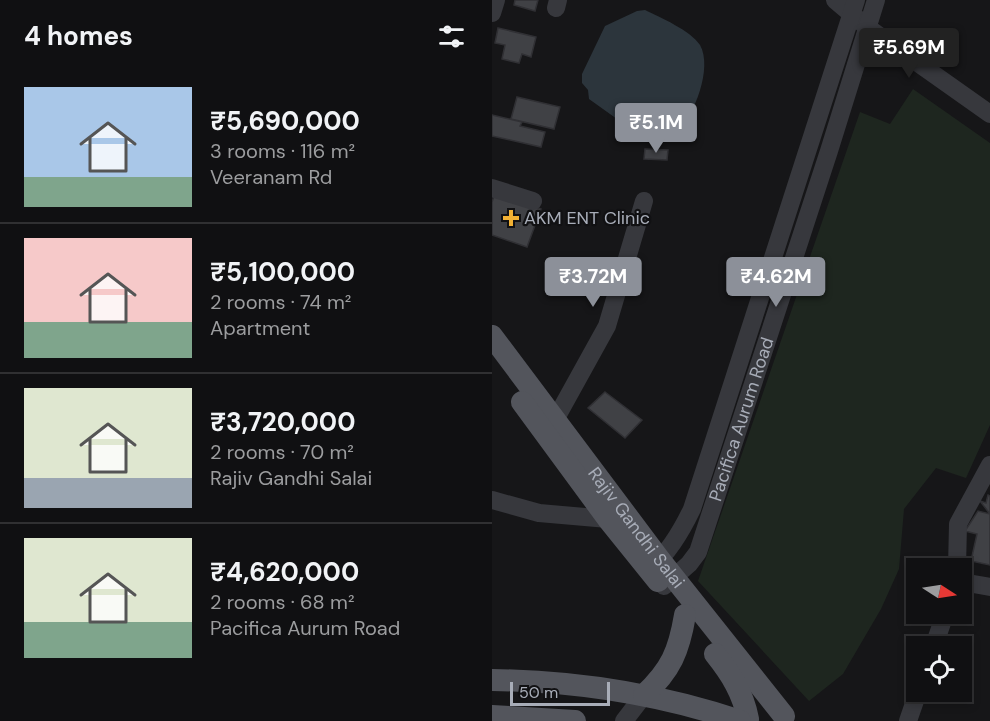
<!DOCTYPE html>
<html lang="en">
<head>
<meta charset="utf-8">
<style>
  body { margin:0; font-family:"DM Sans",sans-serif; background:#1e1e20; color:#f1f3f6; height:100vh; display:flex; flex-direction:column; font-size:22px; white-space:nowrap }
  * { box-sizing:border-box; margin:0 }
  p { font-size:20px; color:#9c9d9f }
  .icon { flex:none; width:33px; height:33px; fill:none; stroke:currentColor; stroke-width:2; stroke-linecap:round; stroke-linejoin:round }
  .map { position:relative; flex:1; overflow:hidden }
  .drawer { display:flex; flex-direction:column; background:#101012; width:492px }
  .drawer>* { flex:none }
  .needle { width:39px; rotate:102deg }
  .tools { position:absolute; left:414px; top:558px; display:grid; gap:12px }
  .tools a { display:grid; place-items:center; width:66px; height:66px; border-radius:0px; background:#101012; box-shadow:0 3px 9px #0003,0 0 0 2px #303032; font-size:30px }
  .scale { position:absolute; left:18px; bottom:15px; width:100px; box-sizing:border-box; padding-left:6px; border:3px solid #a8adb8; border-top:0; font-size:16px; line-height:21px; white-space:nowrap; color:#a8adb8; -webkit-text-stroke:4px #111113; paint-order:stroke }
  .price { position:absolute; translate:-50% -51px; padding:0 14px; border-radius:6px; background:#8c9099; color:#fff; font-size:20px; line-height:39px; filter:drop-shadow(0 2px 3px #0008) }
  .price::after { content:''; position:absolute; left:50%; top:36px; width:18px; height:14px; margin-left:-9px; background:inherit; clip-path:polygon(0 0,100% 0,50% 100%) }
  .price.active { background:#222; color:#fff }
  ul { padding:0; list-style:none }
  li { display:flex; align-items:center; gap:18px; height:150px; padding:0 24px }
  li+li { border-top:2px solid #303032 }
  li span { display:grid; place-items:center; flex:none; width:168px; height:120px; border-radius:0px; color:#555 }
  li>.icon { margin-inline-start:auto }
  span .icon { width:72px; height:72px; fill:#fffc; stroke-width:1 }
  li b { font-size:26px }
  h2 { display:flex; justify-content:space-between; align-items:center; height:72px; padding:0 24px; font-size:26px }
  main { display:flex; flex:1; min-height:0 }
  .map>svg:first-child { display:block }
  .green { fill:#1e261f }
  .water { fill:#2c353c }
  .building { fill:#404145; stroke:#303034; stroke-width:1.5 }
  .lines { fill:none; stroke-linecap:round; stroke-linejoin:round }
  .minor { stroke:#37383d; stroke-width:18 }
  .major { stroke:#53555c; stroke-width:22 }
  .poi-dot { fill:#f2b134; stroke:#111113; stroke-width:2 }
  .labels { text-anchor:middle; dominant-baseline:central; stroke-width:4.5; stroke-linejoin:round; paint-order:stroke }
  .poi-label { font-size:18px; fill:#a8adb8; stroke:#111113; text-anchor:start }
  .street-label { font-size:18px; fill:#a8adb8; stroke:#111113 }
</style>
</head>
<body>
<main>
<section class="drawer">
<h2>4 homes<svg class="icon" aria-label="filters" viewBox="0 0 24 24"><path d="M4 7h16M4 17h16"/><circle cx="9" cy="7" r="2"/><circle cx="15" cy="17" r="2"/></svg></h2>
<ul>
<li><span style="background:linear-gradient(#a9c7e8 75%,#7fa58c 0)"><svg class="icon" aria-label="home" viewBox="0 0 24 24"><path d="M3 11l9-7 9 7M6 9v11h12V9"/></svg></span><div><b>₹5,690,000</b><p>3 rooms · 116 m²</p><p>Veeranam Rd</p></div></li>
<li><span style="background:linear-gradient(#f6c9c9 70%,#7fa58c 0)"><svg class="icon" aria-label="home" viewBox="0 0 24 24"><path d="M3 11l9-7 9 7M6 9v11h12V9"/></svg></span><div><b>₹5,100,000</b><p>2 rooms · 74 m²</p><p>Apartment</p></div></li>
<li><span style="background:linear-gradient(#dfe7d0 75%,#9aa5b1 0)"><svg class="icon" aria-label="home" viewBox="0 0 24 24"><path d="M3 11l9-7 9 7M6 9v11h12V9"/></svg></span><div><b>₹3,720,000</b><p>2 rooms · 70 m²</p><p>Rajiv Gandhi Salai</p></div></li>
<li><span style="background:linear-gradient(#dfe7d0 70%,#7fa58c 0)"><svg class="icon" aria-label="home" viewBox="0 0 24 24"><path d="M3 11l9-7 9 7M6 9v11h12V9"/></svg></span><div><b>₹4,620,000</b><p>2 rooms · 68 m²</p><p>Pacifica Aurum Road</p></div></li>
</ul>
</section>
<div class="map">
<svg width="498" height="721" viewBox="0 0 498 721">
  <rect width="100%" height="100%" fill="#161618"/>
  <path class="green" d="M421,89L498,143V425L474,478L444,468L412,509L407,569L389,609L351,674L317,701L206,581L368,112L398,124Z"/>
  <path class="water" d="M153,10C168,17 199,31 208,45C221,68 202,116 185,132C180,136 173,138 168,141L125,128V119L97,99L96,90L90,83V74L113,26L145,11Z"/>
  <path class="building" d="M23,0H46L43,11L22,5Z
    M6,28L44,37L39,57L30,54L27,63L10,59L13,45L3,43Z
    M25,97L68,107L62,129L19,119Z
    M0,115L30,122L28,126L53,132L49,147L0,136Z
    M153,149L176,150L175,160L152,159Z
    M3,193L49,209L35,247L0,235V202Z
    M113,392L150,420L133,438L96,408Z
    M496,495L498,496V565L479,561L485,534L473,531L486,511L498,514L488,501L494,503Z"/>
  <g class="lines">
    <g class="minor">
      <path d="M343,0L375,27L498,114"/>
      <path d="M64,8L66,0"/>
      <path d="M0,13L4,0"/>
      <path d="M0,188L41,201"/>
      <path d="M63,420L115,326L152,201"/>
      <path d="M0,500L47,513L116,519"/>
      <path d="M160,567C178,551 190,530 200,509L364,0"/>
      <path d="M465,568L466,524L498,465"/>
      <path d="M470,582L498,587"/>
      <path id="s1" d="M172,586L197,564L206,552L337,151L384,0"/>
      <path d="M442,646L453,614"/>
      <path d="M132,721L152,695"/>
      <path d="M416,721L426,692"/>
    </g>
    <g class="major">
      <path id="s2" d="M0,336L168,560L292,716"/>
      <path d="M30,402L116,519L166,581"/>
      <path d="M223,654C239,674 251,693 256,719"/>
      <path d="M0,680C85,681 167,694 248,721"/>
      <path d="M152,695C179,670 187,651 193,615"/>
      <path d="M0,716L83,721"/>
    </g>
  </g>
  <path class="poi-dot" d="M16 209h6v6h6v6h-6v6h-6v-6h-6v-6h6z"/>
  <g class="labels">
    <g class="poi-label">
      <text x="32" y="218">AKM ENT Clinic</text>
    </g>
    <g class="street-label">
      <text stroke="none"><textPath href="#s1" startOffset="188">Pacifica Aurum Road</textPath></text>
      <text stroke="none"><textPath href="#s2" startOffset="240">Rajiv Gandhi Salai</textPath></text>
    </g>
  </g>
</svg>
<div class="tools">
<a><svg class="needle" viewBox="-14 -14 28 28"><path d="M0-13l5 13h-10z" fill="#e53935"/><path d="M0 13l5-13h-10z" fill="#9c9d9f"/></svg></a>
<a><svg class="icon" aria-label="locate" viewBox="0 0 24 24"><circle cx="12" cy="12" r="6"/><path d="M12 2v4M12 18v4M2 12h4M18 12h4"/></svg></a>
</div>
<div class="scale">50 m</div>
<b class="price active" style="left:417px;top:79px">₹5.69M</b>
<b class="price" style="left:164px;top:154px">₹5.1M</b>
<b class="price" style="left:101px;top:308px">₹3.72M</b>
<b class="price" style="left:284px;top:308px">₹4.62M</b>
</div>
</main>
</body>
</html>
